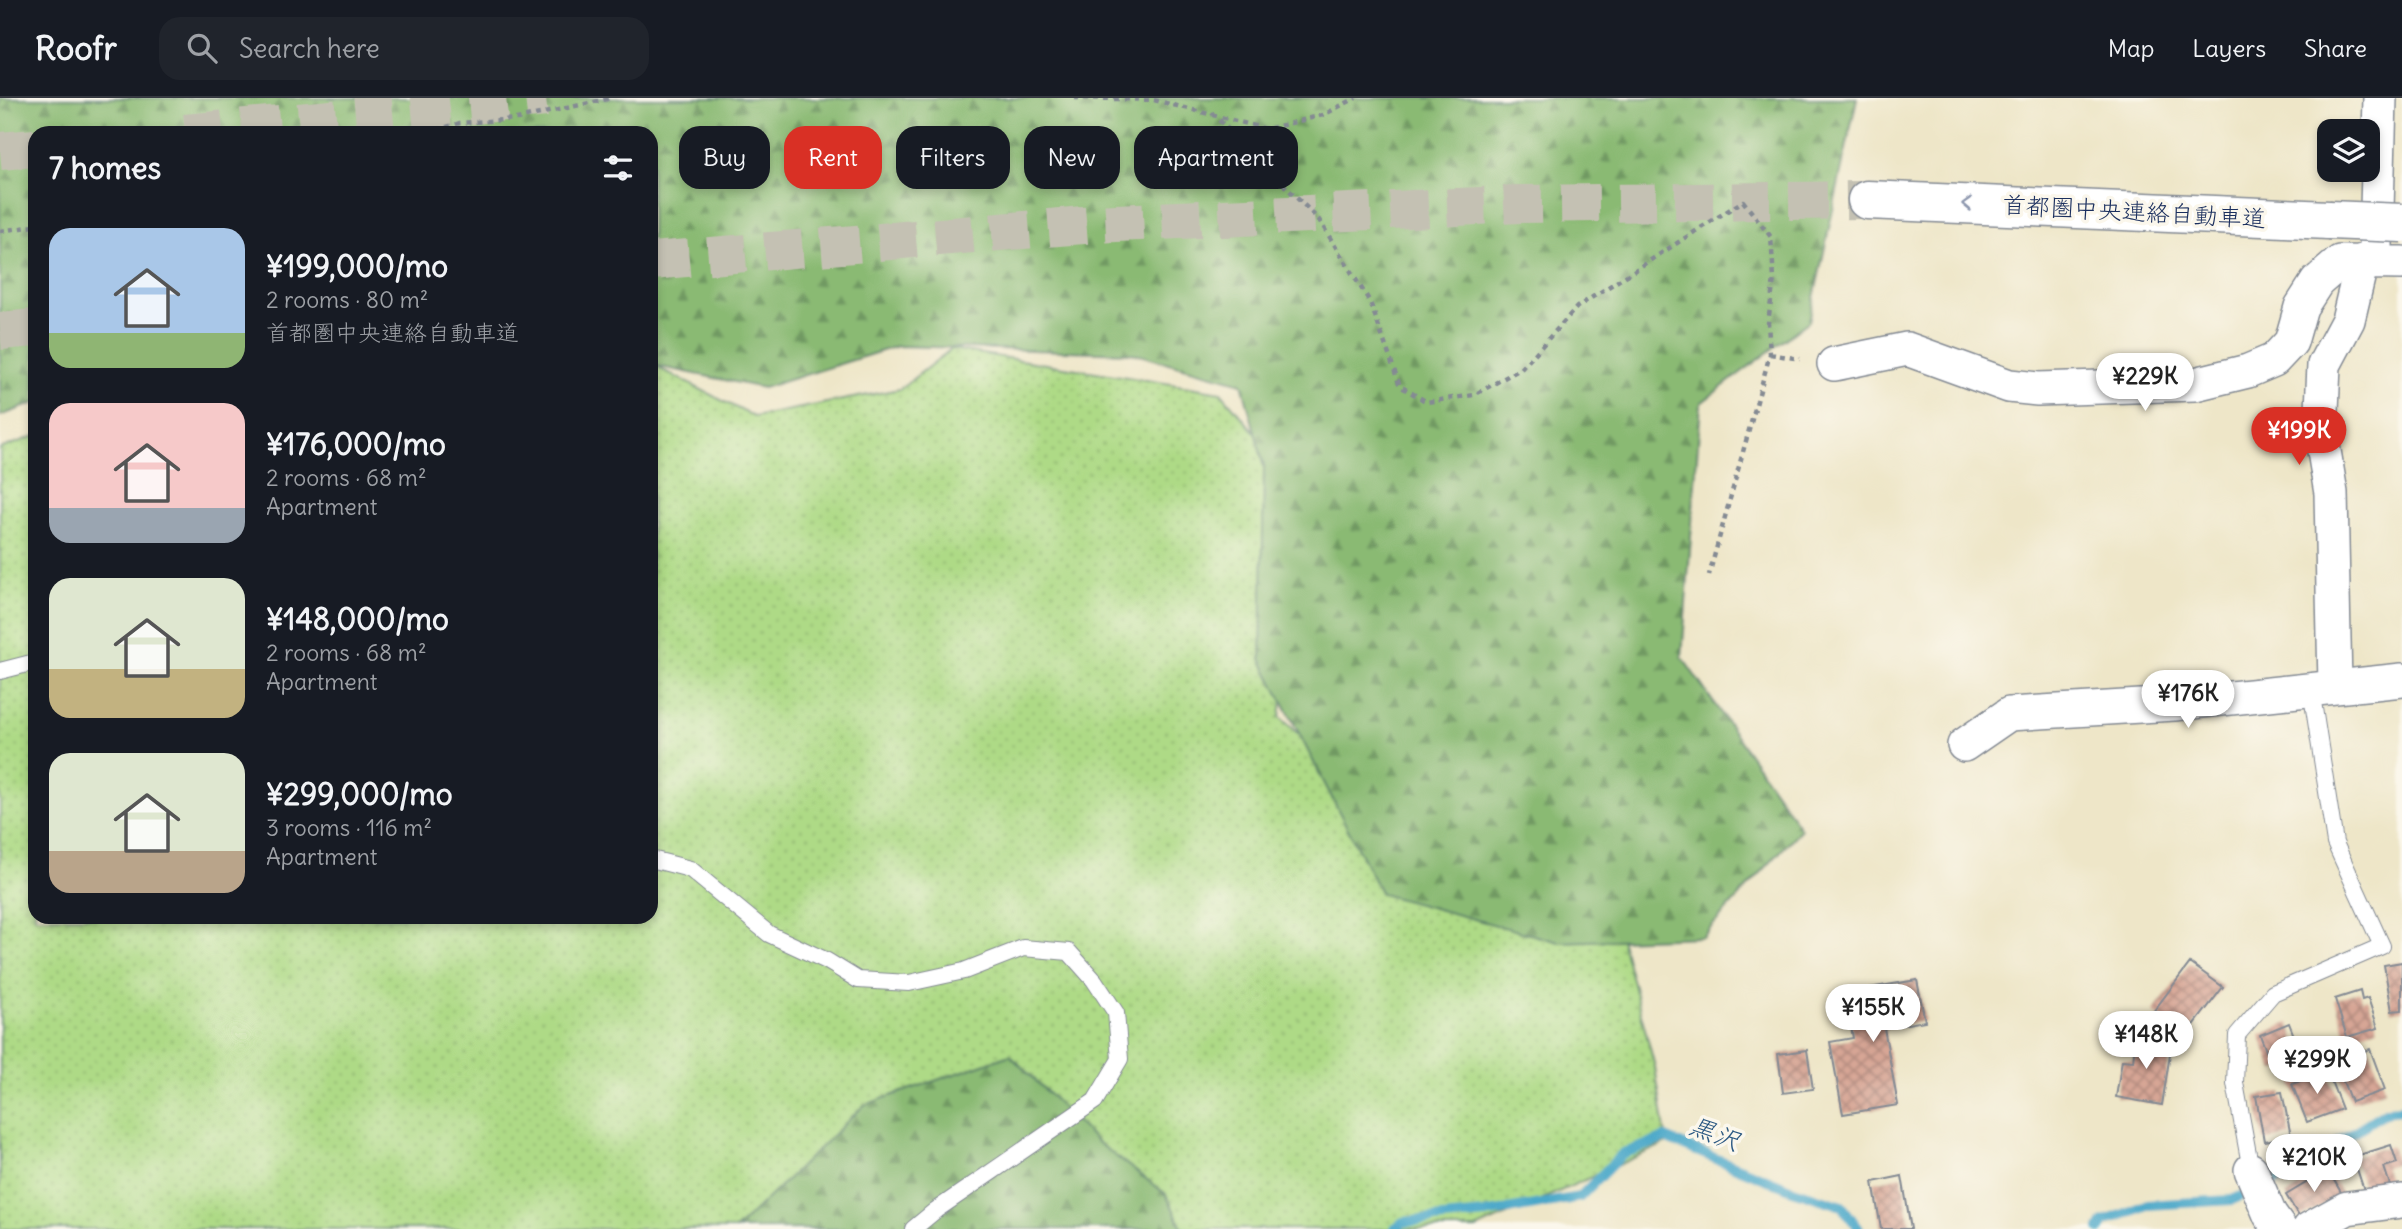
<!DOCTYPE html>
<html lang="en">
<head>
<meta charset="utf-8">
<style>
  body { margin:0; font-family:Delius,"Klee One",sans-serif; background:#20242c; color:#f1f3f6; height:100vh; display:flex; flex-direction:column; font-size:26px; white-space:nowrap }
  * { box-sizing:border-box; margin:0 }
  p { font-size:23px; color:#9ea1a6 }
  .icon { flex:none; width:38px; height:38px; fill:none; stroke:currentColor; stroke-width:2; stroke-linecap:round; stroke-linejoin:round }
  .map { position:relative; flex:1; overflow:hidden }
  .sheet { position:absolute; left:28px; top:28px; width:630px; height:798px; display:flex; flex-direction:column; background:#171b24; border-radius:21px; box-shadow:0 4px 10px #0003 }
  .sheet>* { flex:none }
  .top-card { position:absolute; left:679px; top:28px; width:665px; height:63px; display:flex; gap:14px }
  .tools { position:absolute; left:2317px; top:21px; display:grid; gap:14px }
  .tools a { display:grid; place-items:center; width:63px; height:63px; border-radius:14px; background:#171b24; box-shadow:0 4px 10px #0003; font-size:35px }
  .price { position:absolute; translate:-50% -60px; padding:0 16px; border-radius:24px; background:#fff; color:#222; font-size:23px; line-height:46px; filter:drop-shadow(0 2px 4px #0008) }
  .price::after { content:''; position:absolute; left:50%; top:42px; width:21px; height:16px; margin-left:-10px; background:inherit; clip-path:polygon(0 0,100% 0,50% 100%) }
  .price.selected { background:#d93025; color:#fff }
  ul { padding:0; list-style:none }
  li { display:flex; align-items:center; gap:21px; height:175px; padding:0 21px }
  li span { display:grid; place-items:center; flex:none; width:196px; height:140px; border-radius:21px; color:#555 }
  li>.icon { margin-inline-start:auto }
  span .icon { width:84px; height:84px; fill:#fffc; stroke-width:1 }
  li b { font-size:30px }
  h2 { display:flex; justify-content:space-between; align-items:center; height:84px; padding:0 21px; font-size:30px }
  .pill { padding:0 24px; border-radius:21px; background:#171b24; box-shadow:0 4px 10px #0003; font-size:24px; line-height:63px }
  .pill.selected { background:#d93025; color:#fff }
  header { display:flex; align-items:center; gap:42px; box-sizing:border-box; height:98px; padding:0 35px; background:#171b24; border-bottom:2px solid #363941 }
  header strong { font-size:33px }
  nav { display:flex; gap:38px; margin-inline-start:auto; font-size:24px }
  .search { width:490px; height:63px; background:#20242c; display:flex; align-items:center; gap:18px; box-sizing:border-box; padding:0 24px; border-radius:21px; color:#9ea1a6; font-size:26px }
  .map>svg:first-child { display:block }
  .green { fill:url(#green-dots); stroke:#648472; stroke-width:2 }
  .forest { fill:url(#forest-firs); stroke:#527468; stroke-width:2 }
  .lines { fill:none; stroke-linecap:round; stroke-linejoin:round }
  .stream { stroke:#4ba8c9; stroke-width:10 }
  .building { fill:url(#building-cross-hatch) }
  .motorway-tunnel { stroke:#c4c1b3; stroke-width:38; stroke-dasharray:38 19; stroke-linecap:butt }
  .service-casing { stroke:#848a93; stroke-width:18 }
  .minor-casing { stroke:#848a93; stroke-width:36 }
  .motorway-casing { stroke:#848a93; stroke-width:41 }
  .path { stroke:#848a93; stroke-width:4.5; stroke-dasharray:5 5; stroke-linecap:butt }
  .service { stroke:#fff; stroke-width:16 }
  .minor { stroke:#fff; stroke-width:33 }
  .motorway { stroke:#fff; stroke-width:38 }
  .motorway-bridge-casing { stroke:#848a93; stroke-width:41; stroke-linecap:butt }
  .motorway-bridge { stroke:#fff; stroke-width:38 }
  .oneway { stroke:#8d97ae }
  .labels { text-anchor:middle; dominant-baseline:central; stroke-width:7; stroke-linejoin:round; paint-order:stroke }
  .street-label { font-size:24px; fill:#1b2f5e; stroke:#fbf7ec }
  .water-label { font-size:26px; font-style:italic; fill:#2c5983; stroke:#fbf7ec }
</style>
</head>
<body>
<header>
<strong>Roofr</strong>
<div class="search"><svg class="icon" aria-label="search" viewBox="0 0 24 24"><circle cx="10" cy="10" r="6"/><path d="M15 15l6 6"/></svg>Search here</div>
<nav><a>Map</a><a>Layers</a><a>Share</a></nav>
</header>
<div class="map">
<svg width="2402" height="1131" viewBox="0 0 2402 1131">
  <defs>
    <pattern id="green-dots" width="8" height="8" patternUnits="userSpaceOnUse" patternTransform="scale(1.75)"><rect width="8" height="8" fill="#aeda86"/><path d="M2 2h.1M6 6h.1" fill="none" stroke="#95bb76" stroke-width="1.8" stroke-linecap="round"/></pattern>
    <pattern id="forest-firs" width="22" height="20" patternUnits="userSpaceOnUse" patternTransform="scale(1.75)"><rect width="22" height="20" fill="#8aba73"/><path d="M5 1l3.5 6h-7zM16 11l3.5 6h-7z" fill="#709862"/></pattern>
    <pattern id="building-cross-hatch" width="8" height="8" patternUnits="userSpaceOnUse" patternTransform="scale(1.75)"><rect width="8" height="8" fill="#d7a695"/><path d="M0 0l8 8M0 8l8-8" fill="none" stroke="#ae887d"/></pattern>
  </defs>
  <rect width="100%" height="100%" fill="#fbf7ec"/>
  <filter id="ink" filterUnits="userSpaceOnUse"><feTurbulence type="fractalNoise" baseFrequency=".0143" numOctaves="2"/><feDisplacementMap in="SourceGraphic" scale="14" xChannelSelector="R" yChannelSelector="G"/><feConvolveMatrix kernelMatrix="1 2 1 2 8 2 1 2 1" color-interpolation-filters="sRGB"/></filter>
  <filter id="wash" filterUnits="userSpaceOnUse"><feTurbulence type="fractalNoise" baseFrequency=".00686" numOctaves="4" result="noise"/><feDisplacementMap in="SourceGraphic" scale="28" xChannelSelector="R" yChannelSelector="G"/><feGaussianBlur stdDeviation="1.57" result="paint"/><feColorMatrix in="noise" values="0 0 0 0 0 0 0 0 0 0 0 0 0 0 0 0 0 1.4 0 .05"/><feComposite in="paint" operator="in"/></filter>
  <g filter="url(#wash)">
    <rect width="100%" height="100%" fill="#eee6c8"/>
    <path class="green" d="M951,251L1221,294L1257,337L1293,509L1280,619L1419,747H1560L1622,844L1655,969L1667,1045L1476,1131H0V351L35,338V819H651V266L754,319L900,291Z"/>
    <path class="forest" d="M0,0H1857L1809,223L1701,305L1682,559L1801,731L1702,839L1559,844L1381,796L1261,561L1264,368L1242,285L1132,255L898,248L763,290L651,267V35H35V305L0,318Z
      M1010,957L1097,1044L1166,1096L1183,1131H736L864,1007Z"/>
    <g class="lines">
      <path class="stream" d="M1394,1131L1403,1124L1485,1116L1580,1099L1622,1056L1665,1040L1793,1092L1842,1108L1859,1131
        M2100,1131L2104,1124L2147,1107L2232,1102L2280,1081L2387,1013L2402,1012"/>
    </g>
    <g id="blocks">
      <path class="building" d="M2402,864V912L2392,913L2384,867Z
        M2190,865L2223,889L2185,939L2153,914Z
        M1917,882L1925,923L1884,930L1898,1007L1843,1016L1830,944L1853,940L1845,894Z
        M2360,893L2362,902L2368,900L2378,930L2347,939L2335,901Z
        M2289,925L2303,961L2274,973L2260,937Z
        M2136,937L2172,943L2162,1007L2116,999L2122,962L2133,963Z
        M2370,951L2385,992L2351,1004L2341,978L2351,974L2346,960Z
        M1807,952L1813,991L1783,995L1778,956Z
        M2327,973L2342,1011L2307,1024L2292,986Z
        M2282,994L2291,1038L2264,1043L2256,998Z
        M2391,1047L2397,1065L2384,1069L2390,1087L2365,1095L2353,1059Z
        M2328,1072L2342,1096L2300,1120L2286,1097Z
        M1902,1078L1911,1131H1881L1873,1084Z"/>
    </g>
  </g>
  <g filter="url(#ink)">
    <use href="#blocks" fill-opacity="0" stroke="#848a93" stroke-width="2"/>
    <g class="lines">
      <path class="motorway-tunnel" d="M185,35L546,0
        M0,53L35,50
        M651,163L1095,126L1520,106L1867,102
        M0,233L35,230"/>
      <defs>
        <path id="service" d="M0,573L35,564
          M651,761L690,771L769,836L827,863L858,882L909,885L964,873L1023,850L1069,854L1094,882L1116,915L1120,961L1095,1003L936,1112L913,1131
          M2251,1072L2235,985L2237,937L2273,895L2382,848L2335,745L2311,591"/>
        <path id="minor" d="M2376,148L2380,0
          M1834,266L1907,251L2009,288L2038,291L2195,286L2248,273L2274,262L2291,244L2301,209L2317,184L2340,164L2402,165
          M2335,588L2331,395L2321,335L2324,267L2348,222L2362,163
          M1964,647L2009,616L2174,606L2402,582
          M2251,1072L2270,1117L2280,1131
          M2309,1131L2347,1110L2402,1103"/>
        <path id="motorway" d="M1867,102L2329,122"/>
      </defs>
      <use href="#service" class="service-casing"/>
      <use href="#minor" class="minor-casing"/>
      <use href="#motorway" class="motorway-casing"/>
      <path class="path" d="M1074,0L1154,2L1267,31L1323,17L1356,0
        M1212,15L1319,122L1370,204L1400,288L1427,304L1474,297L1522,270L1577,209L1743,103L1771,139L1774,181L1768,225L1770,256L1709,477
        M427,35L460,25L517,21L612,0
        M0,133L35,128
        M1770,256L1800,261"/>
      <use href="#service" class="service"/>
      <use href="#minor" class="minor"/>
      <use href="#motorway" class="motorway"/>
      <defs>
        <path id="motorway-bridge" d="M2329,122L2402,125"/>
      </defs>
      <use href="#motorway-bridge" class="motorway-bridge-casing"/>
      <use href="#motorway-bridge" class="motorway-bridge"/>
    </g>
    <defs><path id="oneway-chevron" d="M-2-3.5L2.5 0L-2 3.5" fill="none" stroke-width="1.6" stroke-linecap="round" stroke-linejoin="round" transform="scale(1.75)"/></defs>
    <use class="oneway" href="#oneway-chevron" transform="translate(1967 106) rotate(-178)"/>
  </g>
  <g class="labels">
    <g class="street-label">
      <text transform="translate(2134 113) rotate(3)">首都圏中央連絡自動車道</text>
    </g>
    <g class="water-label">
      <text transform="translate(1715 1035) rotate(21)">黒沢</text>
    </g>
  </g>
</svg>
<div class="tools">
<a><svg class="icon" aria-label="layers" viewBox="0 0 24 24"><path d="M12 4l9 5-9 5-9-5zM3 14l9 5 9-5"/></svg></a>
</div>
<b class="price" style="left:2145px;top:315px">¥229K</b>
<b class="price selected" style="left:2299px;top:369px">¥199K</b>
<b class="price" style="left:2188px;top:632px">¥176K</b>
<b class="price" style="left:1873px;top:946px">¥155K</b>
<b class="price" style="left:2146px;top:973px">¥148K</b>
<b class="price" style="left:2317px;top:998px">¥299K</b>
<b class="price" style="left:2314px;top:1096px">¥210K</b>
<div class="top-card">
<a class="pill">Buy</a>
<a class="pill selected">Rent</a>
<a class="pill">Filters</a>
<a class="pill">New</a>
<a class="pill">Apartment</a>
</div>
<section class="sheet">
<h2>7 homes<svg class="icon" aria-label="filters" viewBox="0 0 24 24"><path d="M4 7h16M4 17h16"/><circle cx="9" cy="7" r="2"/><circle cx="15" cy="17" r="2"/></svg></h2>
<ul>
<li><span style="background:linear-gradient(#a9c7e8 75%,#8fb573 0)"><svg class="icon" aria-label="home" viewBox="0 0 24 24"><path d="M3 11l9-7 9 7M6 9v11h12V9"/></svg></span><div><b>¥199,000/mo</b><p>2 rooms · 80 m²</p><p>首都圏中央連絡自動車道</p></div></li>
<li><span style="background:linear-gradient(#f6c9c9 75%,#9aa5b1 0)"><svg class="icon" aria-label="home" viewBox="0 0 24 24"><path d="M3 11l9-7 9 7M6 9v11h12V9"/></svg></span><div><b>¥176,000/mo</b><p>2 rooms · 68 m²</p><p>Apartment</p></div></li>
<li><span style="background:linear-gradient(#dfe7d0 65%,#c2b280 0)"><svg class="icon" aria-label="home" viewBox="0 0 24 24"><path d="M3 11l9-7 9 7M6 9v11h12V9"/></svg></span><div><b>¥148,000/mo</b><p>2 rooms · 68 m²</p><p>Apartment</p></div></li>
<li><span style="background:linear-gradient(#dfe7d0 70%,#b9a48a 0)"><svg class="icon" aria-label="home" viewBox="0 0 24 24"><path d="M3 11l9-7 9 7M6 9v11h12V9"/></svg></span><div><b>¥299,000/mo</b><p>3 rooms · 116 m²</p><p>Apartment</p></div></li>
</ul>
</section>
</div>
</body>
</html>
